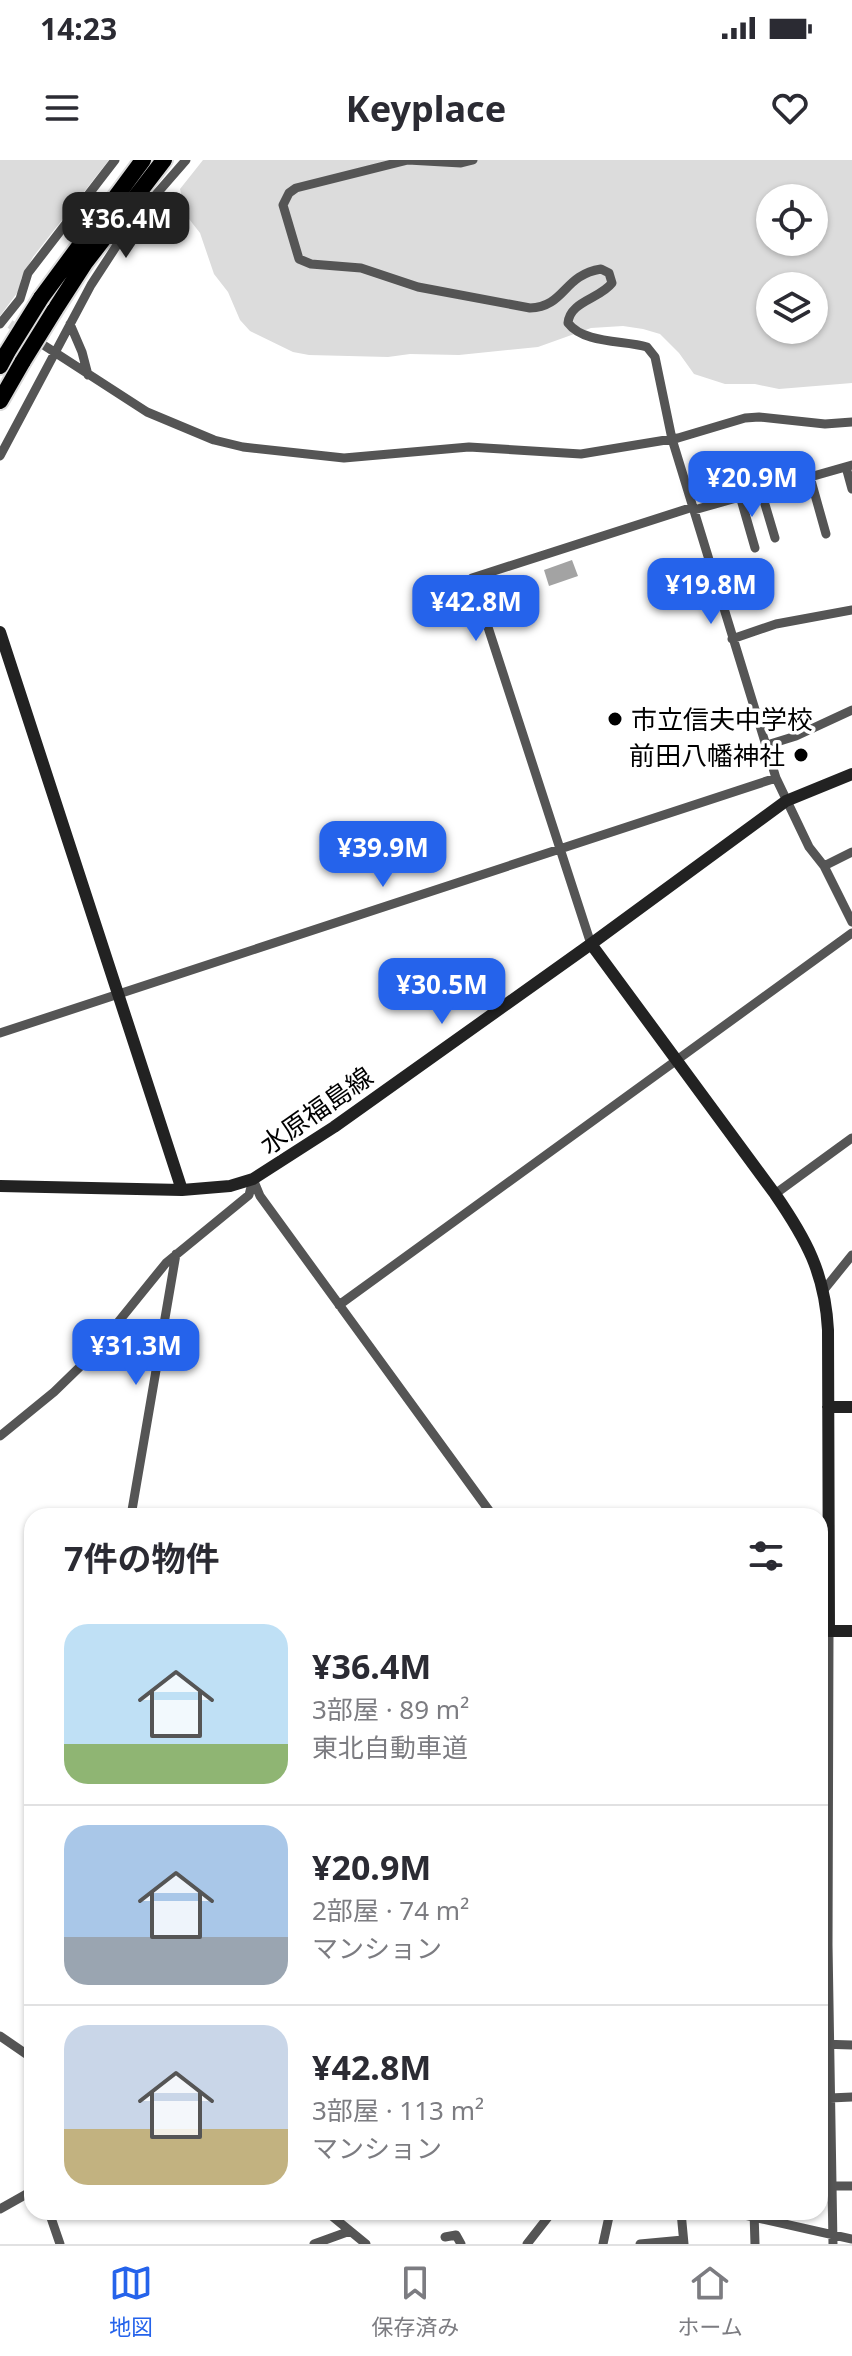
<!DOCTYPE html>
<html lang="ja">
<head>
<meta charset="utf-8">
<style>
  body { margin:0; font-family:"Noto Sans","Noto Sans JP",sans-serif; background:#f7f7f7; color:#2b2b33; height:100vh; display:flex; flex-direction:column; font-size:30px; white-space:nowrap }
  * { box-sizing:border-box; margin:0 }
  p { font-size:26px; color:#7c7c81 }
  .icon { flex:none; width:44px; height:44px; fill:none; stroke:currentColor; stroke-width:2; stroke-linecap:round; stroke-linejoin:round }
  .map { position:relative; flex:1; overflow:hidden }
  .side { position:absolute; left:24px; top:1348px; width:804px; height:712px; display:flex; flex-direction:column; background:#fff; border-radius:24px; box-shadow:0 2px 6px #0004 }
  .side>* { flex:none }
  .fabs { position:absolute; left:756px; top:24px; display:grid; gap:16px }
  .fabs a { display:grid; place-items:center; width:72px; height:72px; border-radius:50%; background:#fff; box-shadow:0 2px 6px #0004; font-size:40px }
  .price { position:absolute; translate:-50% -68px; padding:0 18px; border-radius:16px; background:#2563eb; color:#fff; font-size:26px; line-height:52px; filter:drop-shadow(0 2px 4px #0008) }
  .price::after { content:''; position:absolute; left:50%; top:48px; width:24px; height:18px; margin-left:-12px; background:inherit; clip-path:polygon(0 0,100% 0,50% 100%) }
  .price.on { background:#222; color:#fff }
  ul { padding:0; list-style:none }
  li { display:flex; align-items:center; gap:24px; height:200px; padding:0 40px }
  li+li { border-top:2px solid #e1e1e2 }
  li span { display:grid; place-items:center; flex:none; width:224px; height:160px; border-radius:24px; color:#555 }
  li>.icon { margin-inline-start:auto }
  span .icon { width:96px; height:96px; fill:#fffc; stroke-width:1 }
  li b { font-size:34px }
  h2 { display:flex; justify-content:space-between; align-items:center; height:96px; padding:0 40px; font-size:34px }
  .status { display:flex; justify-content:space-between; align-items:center; height:56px; padding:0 40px; background:#fff; direction:ltr }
  .status svg { height:22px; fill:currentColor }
  header { display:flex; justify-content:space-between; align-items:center; height:104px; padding:0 40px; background:#fff; font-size:36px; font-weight:700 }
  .tab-bar { display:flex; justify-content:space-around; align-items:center; height:112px; border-top:2px solid #e1e1e2; background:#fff; font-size:22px; color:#7c7c81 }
  .tab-bar a { display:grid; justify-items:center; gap:4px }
  .tab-bar .on { color:#2563eb }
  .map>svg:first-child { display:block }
  .green { fill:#dcdcdc; fill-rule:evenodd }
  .water { fill:#a3a3a3 }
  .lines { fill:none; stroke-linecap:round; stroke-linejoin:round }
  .street-tunnel { stroke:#d9d9d9; stroke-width:9; stroke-dasharray:9 4.5; stroke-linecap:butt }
  .highway-casing { stroke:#dbdbdb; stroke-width:20 }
  .street { stroke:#555; stroke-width:9 }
  .secondary { stroke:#222; stroke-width:12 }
  .highway { stroke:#000; stroke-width:16 }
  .highway-bridge-casing { stroke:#dbdbdb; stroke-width:20; stroke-linecap:butt }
  .highway-bridge { stroke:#000; stroke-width:16 }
  .poi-dot { fill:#000; stroke:#fff; stroke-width:3 }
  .labels { text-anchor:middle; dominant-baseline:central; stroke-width:7; stroke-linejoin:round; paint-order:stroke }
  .poi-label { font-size:26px; fill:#000; stroke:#fff; text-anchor:start }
  .street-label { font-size:26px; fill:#000; stroke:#fff }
</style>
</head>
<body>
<div class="status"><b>14:23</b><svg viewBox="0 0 49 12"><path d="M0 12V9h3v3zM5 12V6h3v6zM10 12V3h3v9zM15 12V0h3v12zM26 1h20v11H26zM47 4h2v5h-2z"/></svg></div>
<header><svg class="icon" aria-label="menu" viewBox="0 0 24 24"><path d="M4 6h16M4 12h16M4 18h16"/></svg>Keyplace<svg class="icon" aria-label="heart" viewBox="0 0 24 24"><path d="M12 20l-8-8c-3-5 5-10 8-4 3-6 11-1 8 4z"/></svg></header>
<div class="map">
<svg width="852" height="2084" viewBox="0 0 852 2084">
  <rect width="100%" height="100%" fill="#fff"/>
  <path class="green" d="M0,0H109L33,97L21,119L20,129L0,156Z
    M203,0H852V223L779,229L755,224H725L694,214L679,193L660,174L643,169L623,166L591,168L538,187L459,195L410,194L388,197L309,195L293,192L250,171L240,160L228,132L214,114L200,73L186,55L180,29ZM770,38H814V82H770ZM770,126H814V170H770Z"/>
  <path class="water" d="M572,400L578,416L549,426L544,410Z"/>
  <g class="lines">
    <path class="street-tunnel" d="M10,164L38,182"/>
    <defs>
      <path id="highway" d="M41,138L143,0
        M54,151L85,103L164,0
        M0,206L8,191
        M0,241L23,201"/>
    </defs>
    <use href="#highway" class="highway-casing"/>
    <path class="street" d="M473,0L461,3L408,0L296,28L289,33L283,45L299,99L311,104L361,108L418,127L530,148C565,147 563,115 601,109L609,113L612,123C600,139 570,141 568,163C584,184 624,180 647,187L655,197L672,279L776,618L809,687L824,706L852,762
      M0,164L20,139L28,113L115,0
      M70,164L82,192L88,215
      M45,186L147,252L214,280L243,287L344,298L469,287L581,294L678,278L745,258L759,257L825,264L852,262
      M0,296L91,125L132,62L186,0
      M846,307L852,329
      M810,317L826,374
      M761,331L775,378
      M740,336L755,388
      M694,350L852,305
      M732,479L776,464L852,450
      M767,585L796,576L852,550
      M824,706L852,692
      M591,784L472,418L693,347
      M0,873L776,618
      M253,1019L260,1036L493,1356
      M775,1034L852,978
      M823,1131L852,1095
      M339,1145L852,773
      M0,1276L54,1232L89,1198L166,1103L249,1035L253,1019
      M131,1356L176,1094
      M829,1471L828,1785L833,2084
      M0,1876L32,1898
      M32,1883L29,1897L32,1926
      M820,1884L852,1885
      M830,1938L852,1937
      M831,2026H852
      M0,2049L32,2031
      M49,2052L60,2084
      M327,2052L366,2084
      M681,2052L684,2084
      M731,2052L852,2079
      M754,2052L755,2084
      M445,2077L456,2075L461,2084
      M314,2084L350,2071
      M527,2084L552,2052
      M603,2084L610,2052
      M640,2084L683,2080"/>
    <path class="secondary" d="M0,472L182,1030
      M591,784L775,1034C806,1079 825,1113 828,1170L829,1471H852
      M0,1026L182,1030L230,1026L253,1019L334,967L591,784L786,641L852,614
      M828,1247H852"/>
    <use href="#highway" class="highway"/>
    <defs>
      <path id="highway-bridge" d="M8,191L41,138
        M23,201L54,151"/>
    </defs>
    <use href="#highway-bridge" class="highway-bridge-casing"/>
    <use href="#highway-bridge" class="highway-bridge"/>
  </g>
  <g class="poi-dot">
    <circle cx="615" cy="559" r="8"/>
    <circle cx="801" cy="595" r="8"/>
  </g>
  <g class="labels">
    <g class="poi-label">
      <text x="631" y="559">市立信夫中学校</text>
      <text x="785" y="595" text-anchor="end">前田八幡神社</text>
    </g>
    <g class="street-label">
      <text transform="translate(316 950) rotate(-35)">水原福島線</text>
    </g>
  </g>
</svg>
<div class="fabs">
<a><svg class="icon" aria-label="locate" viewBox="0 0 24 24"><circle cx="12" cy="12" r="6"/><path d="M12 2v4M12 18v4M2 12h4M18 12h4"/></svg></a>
<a><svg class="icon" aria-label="layers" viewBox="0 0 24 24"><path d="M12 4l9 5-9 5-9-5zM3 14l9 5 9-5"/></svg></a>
</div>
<b class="price on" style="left:126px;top:100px">¥36.4M</b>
<b class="price" style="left:752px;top:359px">¥20.9M</b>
<b class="price" style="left:711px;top:466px">¥19.8M</b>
<b class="price" style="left:476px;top:483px">¥42.8M</b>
<b class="price" style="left:383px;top:729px">¥39.9M</b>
<b class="price" style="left:442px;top:866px">¥30.5M</b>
<b class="price" style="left:136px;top:1227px">¥31.3M</b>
<section class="side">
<h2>7件の物件<svg class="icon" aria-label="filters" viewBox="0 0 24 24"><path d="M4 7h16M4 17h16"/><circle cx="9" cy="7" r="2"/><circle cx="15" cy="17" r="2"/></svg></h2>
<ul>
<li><span style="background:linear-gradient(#bfe0f5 75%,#8fb573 0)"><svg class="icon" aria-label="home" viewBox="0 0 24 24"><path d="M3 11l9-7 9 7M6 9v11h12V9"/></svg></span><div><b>¥36.4M</b><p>3部屋 · 89 m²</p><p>東北自動車道</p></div></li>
<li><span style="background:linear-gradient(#a9c7e8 70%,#9aa5b1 0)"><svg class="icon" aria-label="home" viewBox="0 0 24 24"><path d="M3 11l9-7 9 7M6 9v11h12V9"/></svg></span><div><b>¥20.9M</b><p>2部屋 · 74 m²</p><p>マンション</p></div></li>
<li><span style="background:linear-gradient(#c9d6e8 65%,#c2b280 0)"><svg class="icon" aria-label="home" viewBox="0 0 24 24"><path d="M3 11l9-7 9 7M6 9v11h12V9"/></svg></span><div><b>¥42.8M</b><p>3部屋 · 113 m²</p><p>マンション</p></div></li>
</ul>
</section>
</div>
<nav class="tab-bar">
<a class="on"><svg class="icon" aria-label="map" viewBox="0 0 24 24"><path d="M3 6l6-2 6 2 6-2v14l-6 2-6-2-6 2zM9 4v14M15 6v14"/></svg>地図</a>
<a><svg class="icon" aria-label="saved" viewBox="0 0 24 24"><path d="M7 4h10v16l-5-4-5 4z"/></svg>保存済み</a>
<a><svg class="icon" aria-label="home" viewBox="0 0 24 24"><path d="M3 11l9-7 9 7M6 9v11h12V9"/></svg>ホーム</a>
</nav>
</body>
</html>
